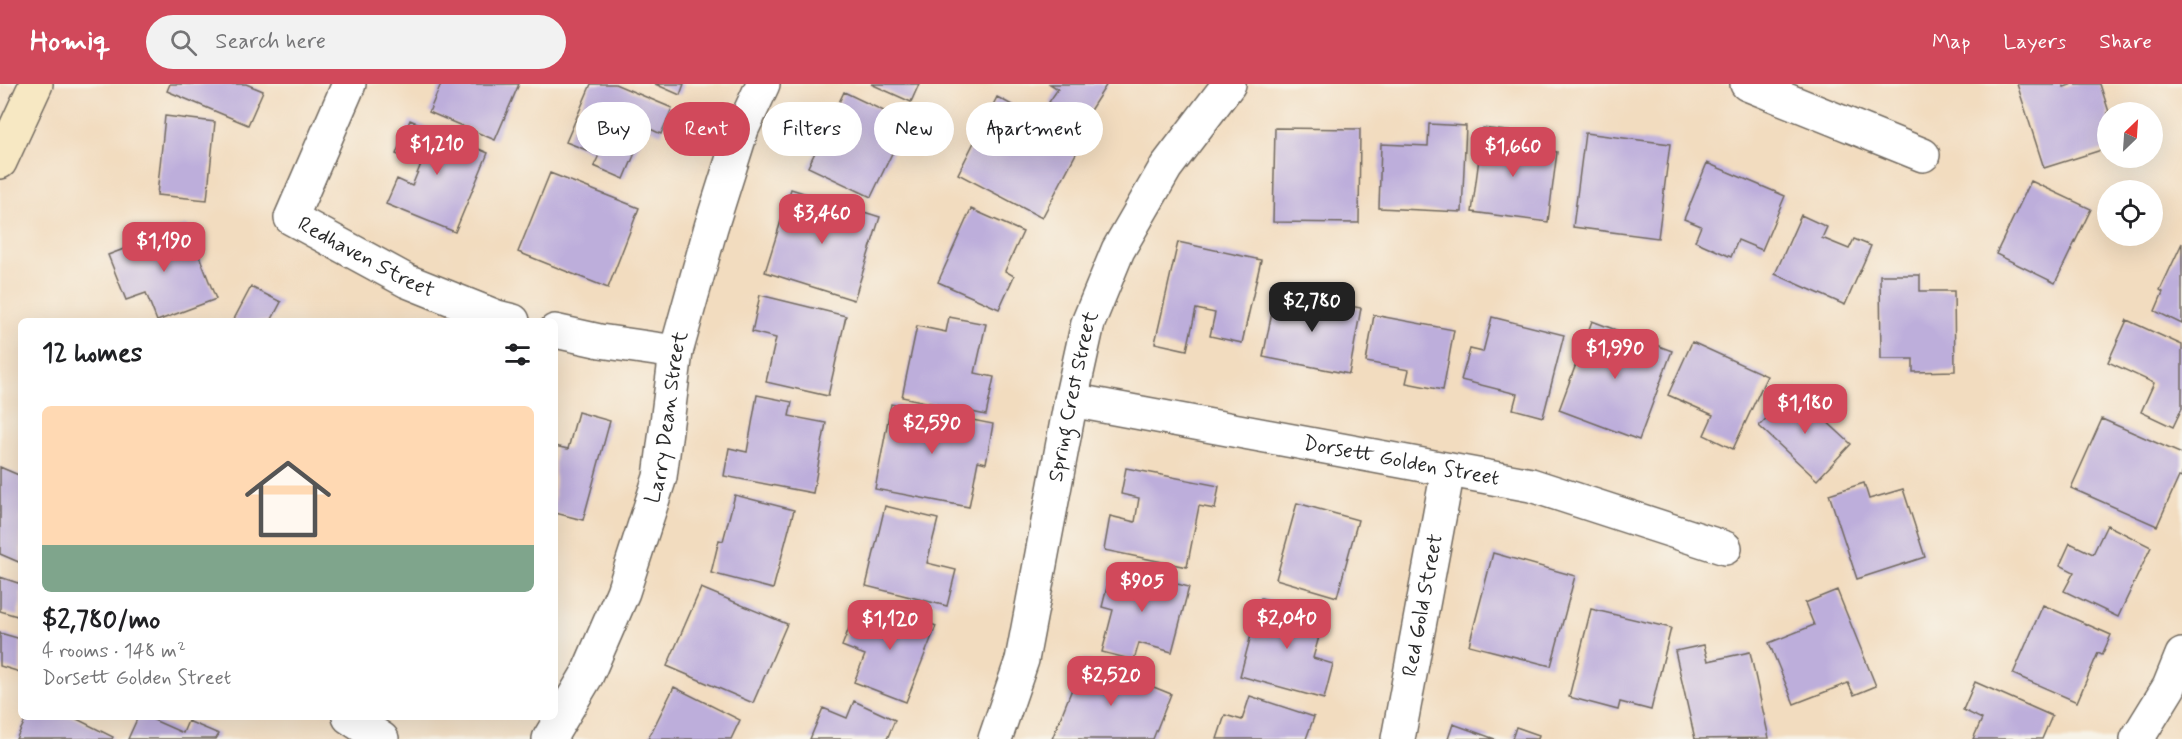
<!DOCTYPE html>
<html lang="en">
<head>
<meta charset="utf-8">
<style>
  body { margin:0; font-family:Mynerve,sans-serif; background:#f2f2f2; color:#202124; height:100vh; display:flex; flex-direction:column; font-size:22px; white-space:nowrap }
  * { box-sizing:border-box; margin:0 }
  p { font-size:20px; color:#757577 }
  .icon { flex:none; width:33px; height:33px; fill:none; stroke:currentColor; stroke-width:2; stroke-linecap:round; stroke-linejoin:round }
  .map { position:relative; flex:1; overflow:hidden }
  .details { position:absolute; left:18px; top:234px; width:540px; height:402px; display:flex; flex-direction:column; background:#fff; border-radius:9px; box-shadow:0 6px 24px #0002 }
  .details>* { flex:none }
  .guide { position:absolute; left:576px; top:18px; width:570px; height:54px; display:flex; gap:12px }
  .needle { width:39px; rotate:25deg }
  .fabs { position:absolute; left:2097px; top:18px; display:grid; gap:12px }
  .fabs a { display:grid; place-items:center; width:66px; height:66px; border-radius:50%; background:#fff; box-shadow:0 6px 24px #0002; font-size:30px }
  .price { position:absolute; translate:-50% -51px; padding:0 14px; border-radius:12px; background:#d1495b; color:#fff; font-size:20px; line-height:39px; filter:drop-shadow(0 2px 3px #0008) }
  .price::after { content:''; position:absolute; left:50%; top:36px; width:18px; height:14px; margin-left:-9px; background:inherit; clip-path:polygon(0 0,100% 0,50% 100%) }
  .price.active { background:#222; color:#fff }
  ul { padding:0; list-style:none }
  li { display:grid; align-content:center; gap:12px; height:318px; padding:0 24px }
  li+li { border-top:2px solid #e0e0e0 }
  li span { display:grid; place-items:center; height:186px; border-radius:9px; color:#555 }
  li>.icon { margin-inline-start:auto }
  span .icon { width:108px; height:108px; fill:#fffc; stroke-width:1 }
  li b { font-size:26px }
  h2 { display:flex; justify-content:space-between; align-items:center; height:72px; padding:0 24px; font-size:26px }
  .pill { padding:0 21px; border-radius:27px; background:#fff; box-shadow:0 6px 24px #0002; font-size:21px; line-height:54px }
  .pill.active { background:#d1495b; color:#fff }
  header { display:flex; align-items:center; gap:36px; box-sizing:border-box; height:84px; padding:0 30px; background:#d1495b; color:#fff }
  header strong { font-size:28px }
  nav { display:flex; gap:33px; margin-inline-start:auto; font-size:21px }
  .search { width:420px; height:54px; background:#f2f2f2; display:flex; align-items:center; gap:15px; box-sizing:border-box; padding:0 21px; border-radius:33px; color:#757577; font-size:22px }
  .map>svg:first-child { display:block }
  .building { fill:#bdaedb }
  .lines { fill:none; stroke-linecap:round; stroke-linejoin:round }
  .minor-casing { stroke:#71695f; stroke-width:36 }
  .secondary-casing { stroke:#71695f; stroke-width:36 }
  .minor { stroke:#fff; stroke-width:33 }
  .secondary { stroke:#f7e8c3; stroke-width:33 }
  .labels { text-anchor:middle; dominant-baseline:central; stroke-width:4.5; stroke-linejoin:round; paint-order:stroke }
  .street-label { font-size:21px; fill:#2b2b2b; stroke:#f7f3e8 }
</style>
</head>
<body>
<header>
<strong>Homiq</strong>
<div class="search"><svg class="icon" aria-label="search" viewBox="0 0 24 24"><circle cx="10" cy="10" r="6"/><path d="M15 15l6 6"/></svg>Search here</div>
<nav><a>Map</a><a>Layers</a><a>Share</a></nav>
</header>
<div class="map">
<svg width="2182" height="655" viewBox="0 0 2182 655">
  <rect width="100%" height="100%" fill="#f7f3e8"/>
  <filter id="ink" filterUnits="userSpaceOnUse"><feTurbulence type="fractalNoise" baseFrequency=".0167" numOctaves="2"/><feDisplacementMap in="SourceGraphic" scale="12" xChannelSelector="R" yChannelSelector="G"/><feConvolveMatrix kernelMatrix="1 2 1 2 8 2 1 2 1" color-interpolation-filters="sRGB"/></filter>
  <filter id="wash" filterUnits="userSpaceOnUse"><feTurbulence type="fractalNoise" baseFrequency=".008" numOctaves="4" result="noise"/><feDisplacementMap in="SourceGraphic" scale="24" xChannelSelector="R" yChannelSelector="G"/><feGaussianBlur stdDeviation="1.35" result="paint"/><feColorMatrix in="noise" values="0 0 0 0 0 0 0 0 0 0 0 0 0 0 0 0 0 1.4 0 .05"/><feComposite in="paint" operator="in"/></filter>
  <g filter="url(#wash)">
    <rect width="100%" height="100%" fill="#f2dcbf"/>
    <g id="blocks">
      <path class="building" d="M170,0H246L263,7L248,41L167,7Z
        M441,0H519L495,56L429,28Z
        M591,0H615L672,24L661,50L646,43L624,95L594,82L599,71L566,58Z
        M655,0H684L680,11Z
        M871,0H919L911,18Z
        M1050,0H1107L1082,39L1049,18L1058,5Z
        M2017,0H2063L2064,3L2073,0H2100L2109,28H2108V64L2044,84Z
        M844,8L907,38L871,113L808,83Z
        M997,13L1082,58L1042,134L958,90Z
        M165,32L215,38L207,116L157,111Z
        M410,36L488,69L455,148L386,120L397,95L412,102L421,80L396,70Z
        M1429,40L1466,42L1462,128L1379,124L1381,60L1428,62Z
        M1275,44L1360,45L1359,139L1273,138Z
        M1483,44L1521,49L1519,63L1557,68L1548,138L1472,128Z
        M1585,49L1670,60L1658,154L1573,143Z
        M1707,79L1785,112L1762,166L1738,156L1731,173L1695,157L1701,142L1684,135Z
        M550,89L639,124L608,204L518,168Z
        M2031,97L2091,125L2055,199L1996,170Z
        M791,105L880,133L854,216L765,188Z
        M971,125L1023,148L1005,187L1014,192L999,225L938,198Z
        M1801,131L1827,143L1822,154L1849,165L1854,155L1871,162L1845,221L1775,190Z
        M187,141L216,215L157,237L146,209L126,216L108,171Z
        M1178,158L1261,176L1242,259L1210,252L1215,229L1196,225L1187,266L1155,259Z
        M2182,159V240L2155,227L2163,208L2160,206Z
        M1880,191H1920V207H1954L1955,287L1913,288V275H1881Z
        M251,203L281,218L271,237H233Z
        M1276,208L1361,224L1349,290L1263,273Z
        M760,211L846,232L828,312L766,298L776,254L752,248Z
        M1374,231L1454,246L1443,306L1406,299L1409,286L1366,278Z
        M949,233L986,240L975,289L994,293L986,331L902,313L917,242L946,248Z
        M1492,233L1564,251L1543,333L1513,325L1517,310L1461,296L1470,265L1483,268Z
        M2127,236L2182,261V324L2173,343L2141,328L2154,299L2108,278Z
        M1592,237L1672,267L1639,356L1559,326Z
        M1692,258L1767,292L1733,365L1704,351L1713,331L1668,311Z
        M1793,306L1851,360L1817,396L1759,342Z
        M757,311L792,318L789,332L826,339L813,409L724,392L729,364L747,368Z
        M891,320L993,340L986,379L978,377L969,423L875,405Z
        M578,328L610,337L583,436L555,429V362L568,365Z
        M2102,335L2182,370V394L2179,393L2157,442L2071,404Z
        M0,383L21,392V479L0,470Z
        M1126,384L1219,402L1215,425L1199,422L1187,483L1104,466L1110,432L1135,438L1139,414L1121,410Z
        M1864,399L1869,415L1903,405L1925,473L1857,495L1829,410Z
        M735,411L794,426L773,505L711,489L719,456L723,457Z
        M1297,419L1358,436L1337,513L1276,495Z
        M885,422L938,435L927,479L956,486L947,522L866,502Z
        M2107,441L2151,463L2118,533L2064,507L2074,488L2060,481L2070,459L2093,470Z
        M1493,469L1575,492L1551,582L1469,561Z
        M1112,483L1189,503L1172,568L1139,559L1134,576L1102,568L1113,526L1102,523Z
        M0,493L21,500V518L17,532L0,527Z
        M701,504L787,540L753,619L667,582Z
        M1837,506L1876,602L1854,611L1848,599L1794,620L1769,559L1814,541L1805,519Z
        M1261,514L1325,531L1313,574L1333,580L1324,615L1240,592Z
        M880,519L936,542L906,618L854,598L865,571L842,562L851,539L869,546Z
        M2043,521L2111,551L2102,571L2098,569L2077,618L2013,590Z
        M1591,525L1671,544L1651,626L1620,618L1618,626L1569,613Z
        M0,549L21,555L20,588L0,582Z
        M1704,561L1708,577L1750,568L1769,654L1695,655L1675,567Z
        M1084,575L1171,610L1153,655H1052Z
        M1975,598L2052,632L2042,655H1973L1982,635L1963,626Z
        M674,603L740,636L731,655H648Z
        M1250,612L1314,633L1306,655H1217L1225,631L1242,636Z
        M854,617L895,636L887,655H810L823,624L847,634Z
        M27,633H73L113,653L112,655H16Z
        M138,633H147L183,649L188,637L219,650L216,655H128Z
        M1453,640L1495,655H1448Z
        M1516,643L1539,651L1538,655H1512Z"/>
    </g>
  </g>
  <g filter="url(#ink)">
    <use href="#blocks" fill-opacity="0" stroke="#71695f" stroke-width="1.5"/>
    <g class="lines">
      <defs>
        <g id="minor">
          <path id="s1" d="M349,0L291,134L407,197L497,233L513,237"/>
          <path d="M1747,0L1923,71"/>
          <path d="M555,247L600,257L676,268"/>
          <path id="s2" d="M1071,316L1531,401L1725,464"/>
          <path d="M349,633L382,655"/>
          <path id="s3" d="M549,655L587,591L623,508L660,393L676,268L711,143L742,45L763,0"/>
          <path id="s4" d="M995,655L1022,576L1071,316L1088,239L1118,166L1166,83L1229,0"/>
          <path id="s5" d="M1398,655L1448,386"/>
          <path d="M2137,655L2169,603L2182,571"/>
        </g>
        <path id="secondary" d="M0,78L36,0"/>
      </defs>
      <use href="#minor" class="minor-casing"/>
      <use href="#secondary" class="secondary-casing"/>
      <use href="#minor" class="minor"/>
      <use href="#secondary" class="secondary"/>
    </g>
  </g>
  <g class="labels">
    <g class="street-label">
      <text stroke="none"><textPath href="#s1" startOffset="231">Redhaven Street</textPath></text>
      <text stroke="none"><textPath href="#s4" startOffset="352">Spring Crest Street</textPath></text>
      <text stroke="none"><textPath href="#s3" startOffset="346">Larry Dean Street</textPath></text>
      <text stroke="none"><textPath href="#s2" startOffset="336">Dorsett Golden Street</textPath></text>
      <text stroke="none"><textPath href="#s5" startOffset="136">Red Gold Street</textPath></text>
    </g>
  </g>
</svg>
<div class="fabs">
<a><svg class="needle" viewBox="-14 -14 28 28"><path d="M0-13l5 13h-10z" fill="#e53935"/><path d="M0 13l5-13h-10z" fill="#757577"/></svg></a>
<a><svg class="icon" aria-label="locate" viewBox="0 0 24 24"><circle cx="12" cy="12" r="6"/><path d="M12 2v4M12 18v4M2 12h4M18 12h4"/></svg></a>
</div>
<b class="price" style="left:437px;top:92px">$1,210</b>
<b class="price" style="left:1513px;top:94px">$1,660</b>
<b class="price" style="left:822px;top:161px">$3,460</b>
<b class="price" style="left:164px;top:189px">$1,190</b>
<b class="price active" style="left:1312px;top:249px">$2,780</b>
<b class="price" style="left:1615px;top:296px">$1,990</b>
<b class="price" style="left:1805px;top:351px">$1,180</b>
<b class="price" style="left:932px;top:371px">$2,590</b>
<b class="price" style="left:1142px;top:529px">$905</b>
<b class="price" style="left:1287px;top:566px">$2,040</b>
<b class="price" style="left:890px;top:567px">$1,120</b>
<b class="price" style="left:1111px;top:623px">$2,520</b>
<div class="guide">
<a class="pill">Buy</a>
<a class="pill active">Rent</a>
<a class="pill">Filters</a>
<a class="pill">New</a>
<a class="pill">Apartment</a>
</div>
<section class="details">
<h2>12 homes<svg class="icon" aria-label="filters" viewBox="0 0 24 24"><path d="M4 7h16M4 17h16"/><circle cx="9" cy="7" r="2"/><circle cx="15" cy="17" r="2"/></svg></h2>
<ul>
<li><span style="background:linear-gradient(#ffd9b3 75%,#7fa58c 0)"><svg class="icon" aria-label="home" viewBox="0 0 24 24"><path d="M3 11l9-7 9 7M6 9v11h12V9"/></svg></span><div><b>$2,780/mo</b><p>4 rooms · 148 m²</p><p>Dorsett Golden Street</p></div></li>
</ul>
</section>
</div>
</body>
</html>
